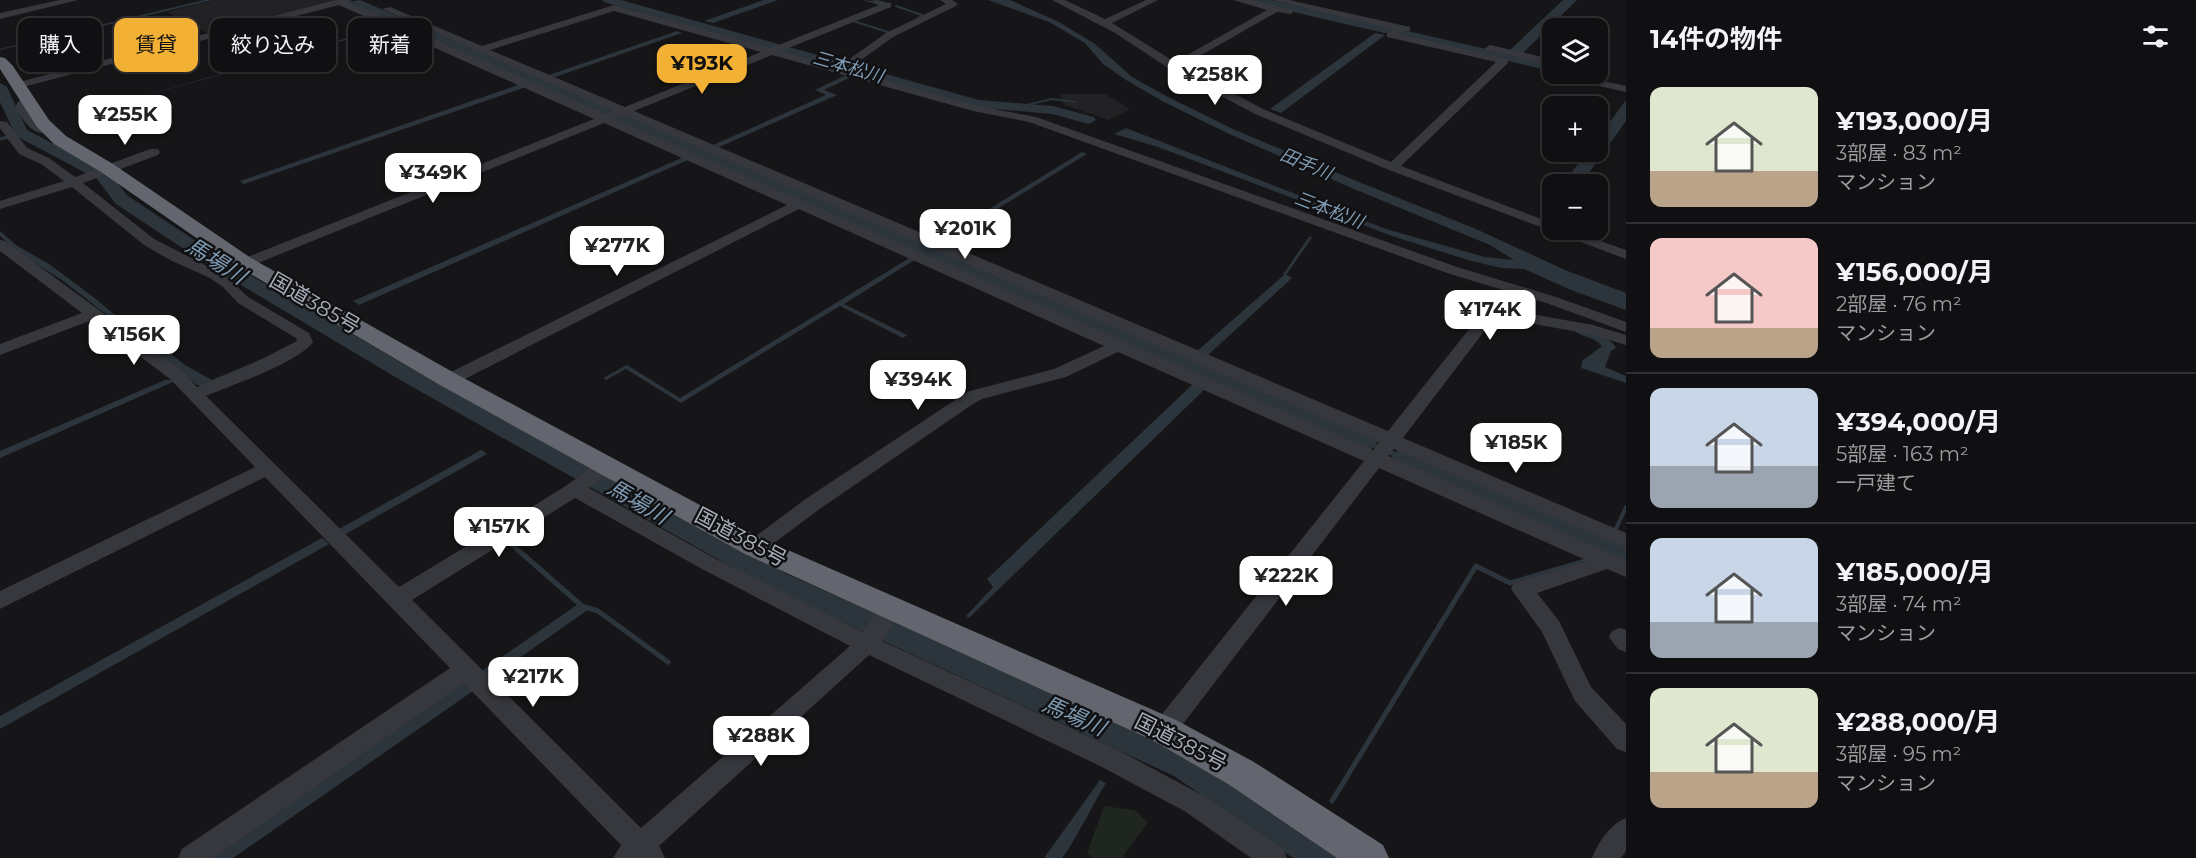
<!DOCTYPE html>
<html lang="ja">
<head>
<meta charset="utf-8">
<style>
  body { margin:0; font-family:Montserrat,"Noto Sans JP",sans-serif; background:#1e1e20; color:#f1f3f6; height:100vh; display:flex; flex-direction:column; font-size:22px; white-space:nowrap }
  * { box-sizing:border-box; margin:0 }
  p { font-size:20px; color:#9c9d9f }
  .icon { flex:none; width:33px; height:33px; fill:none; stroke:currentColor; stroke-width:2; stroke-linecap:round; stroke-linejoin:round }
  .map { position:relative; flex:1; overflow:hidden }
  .details { display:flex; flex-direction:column; background:#101012; width:570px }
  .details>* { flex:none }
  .guide { position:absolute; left:18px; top:18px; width:570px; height:54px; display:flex; gap:12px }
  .controls { position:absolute; left:1542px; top:18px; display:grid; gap:12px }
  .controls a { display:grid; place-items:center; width:66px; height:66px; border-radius:12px; background:#101012; box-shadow:0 3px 9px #0003,0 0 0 2px #303032; font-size:30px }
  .price { position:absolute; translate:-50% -51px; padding:0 14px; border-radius:12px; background:#fff; color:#222; font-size:20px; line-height:39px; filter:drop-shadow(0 2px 3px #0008) }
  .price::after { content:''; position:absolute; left:50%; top:36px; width:18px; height:14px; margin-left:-9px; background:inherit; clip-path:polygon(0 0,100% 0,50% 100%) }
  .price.active { background:#f2b134; color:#111 }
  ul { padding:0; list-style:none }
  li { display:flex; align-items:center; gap:18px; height:150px; padding:0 24px }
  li+li { border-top:2px solid #303032 }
  li span { display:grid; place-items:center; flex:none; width:168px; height:120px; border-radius:12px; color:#555 }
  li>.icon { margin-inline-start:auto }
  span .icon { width:72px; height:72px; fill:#fffc; stroke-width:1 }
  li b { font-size:26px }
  h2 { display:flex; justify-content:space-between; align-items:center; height:72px; padding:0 24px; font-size:26px }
  .chip { padding:0 21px; border-radius:12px; background:#101012; box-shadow:0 3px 9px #0003,0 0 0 2px #303032; font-size:21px; line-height:54px }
  .chip.active { background:#f2b134; color:#111 }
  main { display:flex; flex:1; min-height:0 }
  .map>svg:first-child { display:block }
  .built { fill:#222225 }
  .green { fill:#1e261f }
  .water { fill:#2c353c }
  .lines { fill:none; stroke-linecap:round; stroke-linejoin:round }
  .stream-far3 { stroke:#2c353c; stroke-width:2 }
  .stream-far2 { stroke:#2c353c; stroke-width:3 }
  .stream-far1 { stroke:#2c353c; stroke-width:4 }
  .stream { stroke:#2c353c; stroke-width:5 }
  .river { fill:#2c353c; fill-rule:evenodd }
  .minor { fill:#37383d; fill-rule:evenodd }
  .highway { fill:#63666e; fill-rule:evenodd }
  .labels { text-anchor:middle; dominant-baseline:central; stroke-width:5; stroke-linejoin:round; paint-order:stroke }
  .far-water-label { font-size:18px; font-style:italic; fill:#7f9bb3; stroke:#111113 }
  .street-label { font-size:21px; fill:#a8adb8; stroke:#111113 }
  .water-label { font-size:22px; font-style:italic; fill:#7f9bb3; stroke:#111113 }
</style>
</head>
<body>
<main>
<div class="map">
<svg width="1626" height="858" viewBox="0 0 1626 858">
  <rect width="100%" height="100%" fill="#161618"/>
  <path class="built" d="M215,0H342L209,34L167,12Z
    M1060,94H1105L1130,109L1109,120L1064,105Z"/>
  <path class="green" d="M1104,806L1134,810L1148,822L1123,856L1125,858H1093L1087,853Z"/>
  <path class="water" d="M204,0H213L0,50V49Z
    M360,0L1379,439L1376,444L1396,452L1400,447L1626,545V566L1389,461L1392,456L1373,447L1369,452L348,2Z
    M764,0H778L713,23L704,21Z
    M988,0H1010L1059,22L1095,44L1132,77L1168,97L1233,129L1359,182L1476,229L1565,270L1626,293V310L1571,290L1524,269L1501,268L1468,260L1392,236L1158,147L1114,134L1126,128L1386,229L1485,257L1514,260L1490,245L1354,189L1227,133L1162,101L1126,80L1103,64L1085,43L1049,22Z
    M1242,0H1271L1552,64V71L1398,36L1397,33H1384Z
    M1563,0H1577L1522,54L1509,51Z
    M390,26L392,27L72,116Z
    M677,31L682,33L555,77L549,75Z
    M1375,33L1385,35L1281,113L1270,109Z
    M844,76L851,77L824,90L837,95L719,147L713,145L826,95L815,90Z
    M521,84L526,87L244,184L240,181Z
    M1626,100V121L1581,184H1563L1587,152H1598V138Z
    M1082,152L1087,154L942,243L937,241Z
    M684,157L690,159L359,305L353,301Z
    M0,231L16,245L49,264L92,296L120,319L153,340L185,365L212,380L293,346L203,386L197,385L62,280L19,253L0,236Z
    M911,257L916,259L844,304L907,335L903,338L840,306L681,403L626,369L606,380L603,378L627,365L680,398Z
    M1285,274L1292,278L1207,356L1196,352Z
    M1573,330C1588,333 1608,333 1616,348L1611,351L1605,367L1626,376V383L1581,368L1582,361L1602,346C1594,336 1582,338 1573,330Z
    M165,380H173V382L0,458V451Z
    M1193,384L1205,389L969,618L966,616L993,587L987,579Z
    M481,450L487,454L344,535L339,529Z
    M322,538L329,544L0,729V716Z
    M581,602L589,609L491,678L483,675V670Z
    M463,681L473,691L233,858H207Z
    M1100,780L1106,783C1091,807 1079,835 1062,858H1044Z"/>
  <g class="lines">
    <path class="stream-far3" d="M874,0L885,3
      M896,6L922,15L918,18
      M853,21L891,33
      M690,27L699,26
      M786,49L789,48
      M854,74L860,71
      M1014,108L1052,99L1076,102
      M5,138H8"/>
    <path class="stream-far2" d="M0,139L8,137L9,139
      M1285,274L1310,238"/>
    <path class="stream-far1" d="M1615,531L1626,507
      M506,540L520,552"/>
    <path class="stream" d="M518,550L582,606L598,611L668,662
      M1332,801L1476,566L1510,583L1589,560"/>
    <path class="river" d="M602,0H621L979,100L1053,106L1094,117L1096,120L1089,124L1052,114L973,107L604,2Z
      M0,83L7,87L27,130L109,173L128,196L226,261L416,371L787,574L1196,756L1333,847L1338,858H1293L1174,776L769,588L402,381L214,269L116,204L97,179L16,136L0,102Z"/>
    <path class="minor" d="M60,0H78L0,19V13Z
      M336,0H352L349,2L605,114L614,111L382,9L390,7L482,46L614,5L771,48L879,5L863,0L891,3V7L781,51L845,69L853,64L850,60L851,58L886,33L946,4L940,0H952L958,4L956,6L893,37L861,60L865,65L855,72L978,106L1036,117L1457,267L1559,298L1626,322V332L1549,304L1447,273L1029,122L973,111L772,55L634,111L1388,431L1485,309L1491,307L1593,325L1626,335V345L1590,334L1495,317L1403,438L1626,533V548L1394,449L1388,456L1626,560V577L1607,569L1537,593L1559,621L1591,687L1626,724V752L1617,749L1575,701L1542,632L1511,589L1514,583L1588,561L1379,468L1173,737L1164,740L1155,737L1152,730L1155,723L1364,461L1118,352L1066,377L982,399L973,404L821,508L762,552L755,554L748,552L745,547L748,542L807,498L961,396L970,391L1054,369L1104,346L799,209L455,384H443L441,380L443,376L787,205L604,123L226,276L248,297L309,333L313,342C298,363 232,385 206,396L399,587C455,553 512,520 567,485C581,476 598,457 615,462L617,466L589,488L716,559L863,632C873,619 881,598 899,604L902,610L882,641L1120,751L1204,796L1283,849L1287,858H1251L1186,812L1102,767L869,655L659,846L665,858H613L621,845L464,683L213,858H178L182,849L450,668L265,477L0,609V591L255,467L170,379L92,320L0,355V344L82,313L0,251V240L5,241L182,371L197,387L252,364L297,341L296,338L238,303L223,287L210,278L172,261L144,245L72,187L0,209V201L64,181L41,164L19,154L0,128V121L7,122L27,148L49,158L75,177L150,149H158L160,152L158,155L83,183L154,239L215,270L594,119L339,5L19,88L14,85L15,83ZM614,11L761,52L625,107L490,50ZM624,115L1379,442L1373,450L615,119ZM575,498L702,569L850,646L641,828L412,600Z
      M1052,0H1065L1105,19L1146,0H1158L1112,23L1175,62L1267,10L1233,0H1250L1292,10V14L1277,12L1182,66L1263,109L1391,162L1496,62L1387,37V33L1393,29L1272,0H1289L1410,27V31H1402L1398,34L1508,59V63L1401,166L1552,223V230H1569L1626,250V259L1389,170L1255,114L1170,69L1115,33Z
      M1490,45L1552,59V65L1486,50L1485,48Z
      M1552,73L1570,74L1626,86V92L1553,76Z
      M28,97L34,100L27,107C36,122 37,124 54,127V133C33,137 25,123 15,107L18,102Z
      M1620,628L1626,630V652L1618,649L1609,637L1612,631Z
      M1626,818V851L1621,858H1592C1598,843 1610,824 1626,818Z"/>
    <path class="highway" d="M0,57L5,58L13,66L49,120L66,136L113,164L251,258L458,375L765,540L1176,720L1254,762L1383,845L1389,858H1337L1228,784L1152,740L745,554L440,385L237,266L101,172L54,144L37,127L0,69Z"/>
  </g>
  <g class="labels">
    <g class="far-water-label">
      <text transform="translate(848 67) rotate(16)">三本松川</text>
      <text transform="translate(1306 164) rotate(23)">田手川</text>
      <text transform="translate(1329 210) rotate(21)">三本松川</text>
    </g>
    <g class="street-label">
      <text transform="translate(315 303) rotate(30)">国道385号</text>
      <text transform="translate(741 537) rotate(28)">国道385号</text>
      <text transform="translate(1181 742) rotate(27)">国道385号</text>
    </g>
    <g class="water-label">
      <text transform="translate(216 261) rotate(32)">馬場川</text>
      <text transform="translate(638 502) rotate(30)">馬場川</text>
      <text transform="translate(1074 716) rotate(24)">馬場川</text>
    </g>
  </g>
</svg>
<div class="controls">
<a><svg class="icon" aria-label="layers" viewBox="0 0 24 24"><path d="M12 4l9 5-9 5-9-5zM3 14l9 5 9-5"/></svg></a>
<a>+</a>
<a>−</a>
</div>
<b class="price active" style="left:702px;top:95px">¥193K</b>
<b class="price" style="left:1215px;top:106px">¥258K</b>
<b class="price" style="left:125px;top:146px">¥255K</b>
<b class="price" style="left:433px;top:204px">¥349K</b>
<b class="price" style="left:965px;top:260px">¥201K</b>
<b class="price" style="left:617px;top:277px">¥277K</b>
<b class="price" style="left:1490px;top:341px">¥174K</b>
<b class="price" style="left:134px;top:366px">¥156K</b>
<b class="price" style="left:918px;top:411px">¥394K</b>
<b class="price" style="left:1516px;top:474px">¥185K</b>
<b class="price" style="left:499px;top:558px">¥157K</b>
<b class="price" style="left:1286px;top:607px">¥222K</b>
<b class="price" style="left:533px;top:708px">¥217K</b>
<b class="price" style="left:761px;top:767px">¥288K</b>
<div class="guide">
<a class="chip">購入</a>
<a class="chip active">賃貸</a>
<a class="chip">絞り込み</a>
<a class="chip">新着</a>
</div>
</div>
<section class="details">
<h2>14件の物件<svg class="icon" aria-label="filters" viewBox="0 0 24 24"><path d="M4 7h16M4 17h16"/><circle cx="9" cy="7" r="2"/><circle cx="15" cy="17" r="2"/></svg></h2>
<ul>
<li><span style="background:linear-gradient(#dfe7d0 70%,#b9a48a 0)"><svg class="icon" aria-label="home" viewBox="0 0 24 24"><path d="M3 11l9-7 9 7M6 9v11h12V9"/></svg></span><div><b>¥193,000/月</b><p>3部屋 · 83 m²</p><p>マンション</p></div></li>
<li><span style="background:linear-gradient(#f6c9c9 75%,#b9a48a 0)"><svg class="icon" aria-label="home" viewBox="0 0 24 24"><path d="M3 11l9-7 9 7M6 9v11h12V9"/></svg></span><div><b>¥156,000/月</b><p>2部屋 · 76 m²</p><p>マンション</p></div></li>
<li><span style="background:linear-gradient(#c9d6e8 65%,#9aa5b1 0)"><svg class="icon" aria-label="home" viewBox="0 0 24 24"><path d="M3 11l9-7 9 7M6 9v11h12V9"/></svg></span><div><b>¥394,000/月</b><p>5部屋 · 163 m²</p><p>一戸建て</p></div></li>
<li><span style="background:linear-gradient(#c9d6e8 70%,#9aa5b1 0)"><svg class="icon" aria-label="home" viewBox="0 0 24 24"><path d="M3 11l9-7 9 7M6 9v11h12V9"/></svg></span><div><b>¥185,000/月</b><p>3部屋 · 74 m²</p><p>マンション</p></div></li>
<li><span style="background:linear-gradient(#dfe7d0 70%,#b9a48a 0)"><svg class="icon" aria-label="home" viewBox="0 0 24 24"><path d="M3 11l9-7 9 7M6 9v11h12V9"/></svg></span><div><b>¥288,000/月</b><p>3部屋 · 95 m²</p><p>マンション</p></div></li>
</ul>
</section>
</main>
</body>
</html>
